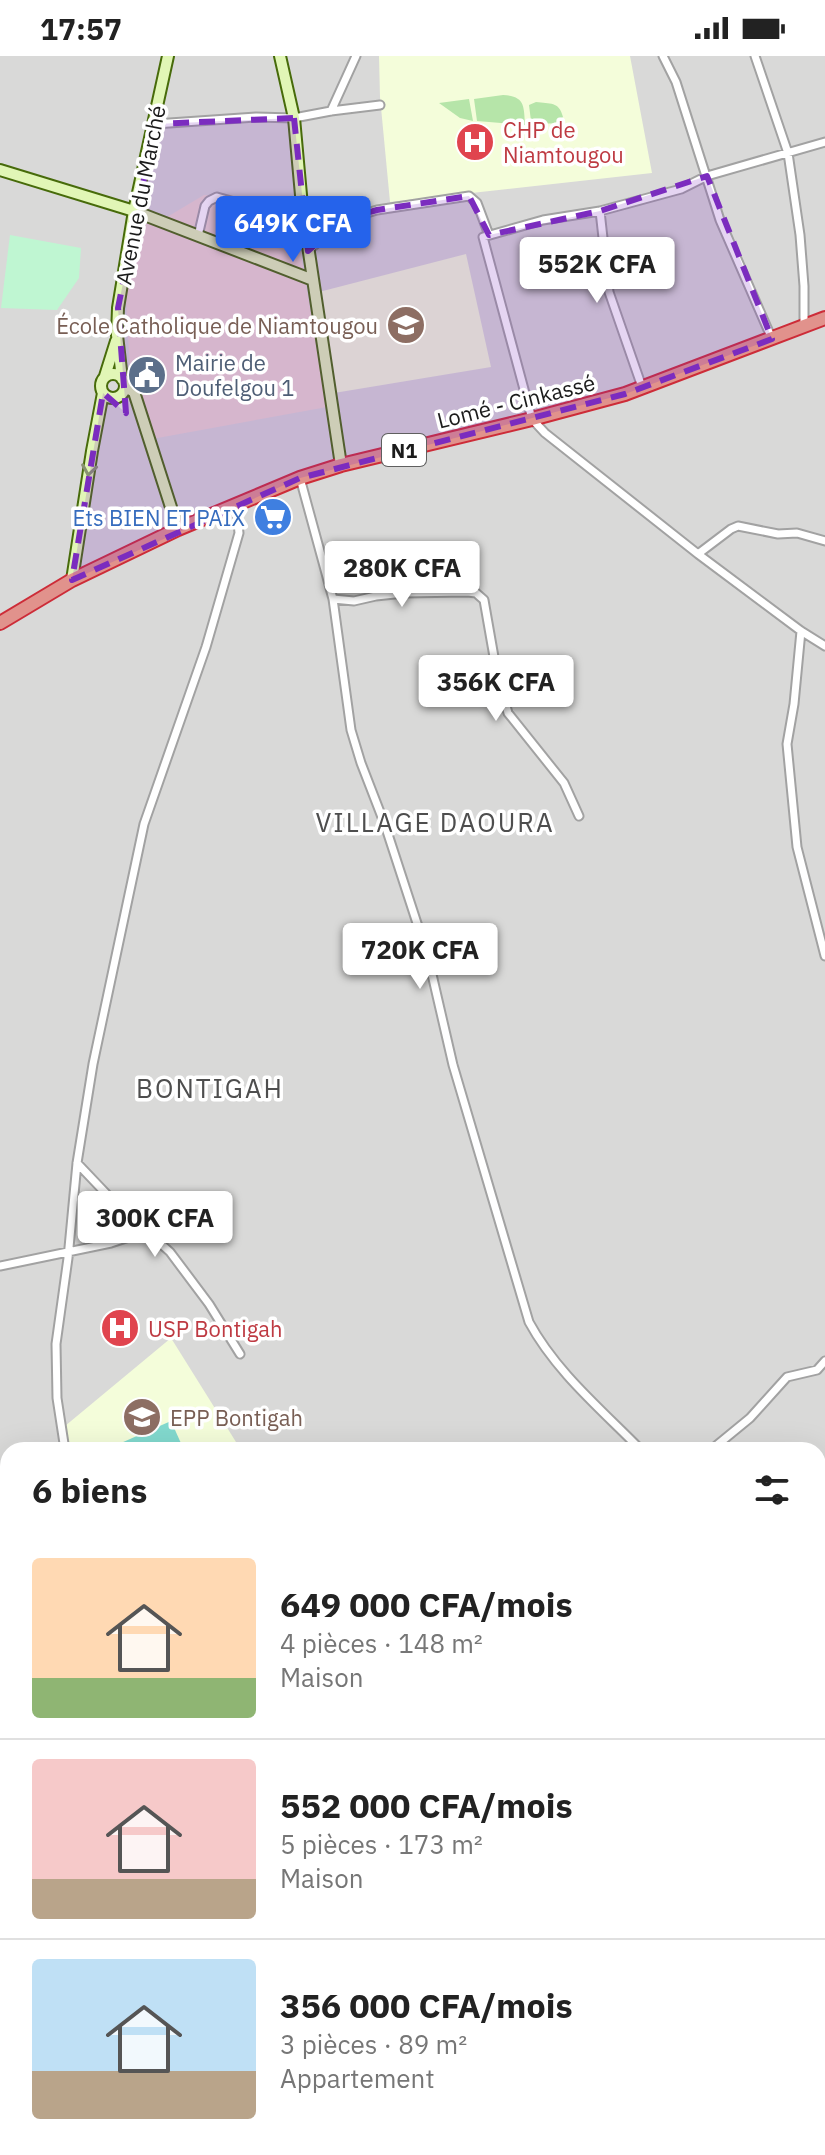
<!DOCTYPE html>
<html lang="fr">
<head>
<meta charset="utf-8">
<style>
  body { margin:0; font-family:"IBM Plex Sans",sans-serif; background:#f6f6f6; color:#222; height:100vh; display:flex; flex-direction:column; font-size:30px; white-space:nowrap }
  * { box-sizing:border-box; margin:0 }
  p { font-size:26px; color:#767676 }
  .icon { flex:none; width:44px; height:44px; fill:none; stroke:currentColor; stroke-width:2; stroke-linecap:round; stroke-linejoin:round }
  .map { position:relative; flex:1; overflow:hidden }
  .drawer { position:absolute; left:0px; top:1386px; width:826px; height:714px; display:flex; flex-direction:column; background:#fff; border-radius:24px 24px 0 0; box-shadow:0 8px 32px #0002 }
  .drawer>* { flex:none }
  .price { position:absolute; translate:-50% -68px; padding:0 18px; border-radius:8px; background:#fff; color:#222; font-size:26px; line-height:52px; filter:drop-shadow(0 2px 4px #0008) }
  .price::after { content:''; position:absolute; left:50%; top:48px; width:24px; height:18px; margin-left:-12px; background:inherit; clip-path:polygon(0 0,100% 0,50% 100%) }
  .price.current { background:#2563eb; color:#fff }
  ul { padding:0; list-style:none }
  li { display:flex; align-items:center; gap:24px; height:200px; padding:0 32px }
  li+li { border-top:2px solid #e0e0e0 }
  li span { display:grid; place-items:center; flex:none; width:224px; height:160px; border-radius:8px; color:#555 }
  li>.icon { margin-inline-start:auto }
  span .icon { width:96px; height:96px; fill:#fffc; stroke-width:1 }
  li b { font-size:34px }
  h2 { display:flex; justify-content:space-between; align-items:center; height:96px; padding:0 32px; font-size:34px }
  .status { display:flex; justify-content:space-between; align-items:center; height:56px; padding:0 40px; background:#fff; direction:ltr }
  .status svg { height:22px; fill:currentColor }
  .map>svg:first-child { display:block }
  .residential { fill:#d9d9d8 }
  .commercial { fill:#edd9d1 }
  .education { fill:#f4fdda }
  .farmland { fill:#e1ebcd }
  .grass { fill:#b6e5a9 }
  .forest { fill:#99ca98 }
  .park { fill:#bff6d2 }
  .pitch { fill:#82d9ce }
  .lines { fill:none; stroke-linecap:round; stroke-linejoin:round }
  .street-casing { stroke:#a2a2a2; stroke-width:11 }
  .secondary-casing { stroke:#476b0a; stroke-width:14 }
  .highway-casing { stroke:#cd2c38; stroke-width:16 }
  .street { stroke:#fff; stroke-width:7 }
  .secondary { stroke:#e1f6b6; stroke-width:10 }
  .highway { stroke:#e1928c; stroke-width:12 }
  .oneway { stroke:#889370 }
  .marked { fill:#7b2cbf; fill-opacity:0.2; stroke:#7b2cbf; stroke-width:6; stroke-dasharray:16 10; stroke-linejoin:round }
  .labels { text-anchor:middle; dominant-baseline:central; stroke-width:7; stroke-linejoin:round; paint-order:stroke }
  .shield { fill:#fff; stroke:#5f5f5f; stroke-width:2 }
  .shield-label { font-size:20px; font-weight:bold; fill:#1b1b1b }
  .health-label { font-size:22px; fill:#be3a42; stroke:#fff; text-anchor:start }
  .street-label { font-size:22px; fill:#1b1b1b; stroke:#fff }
  .education-label { font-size:22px; fill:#785e54; stroke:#fff; text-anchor:end }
  .service-label { font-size:22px; fill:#4e5e75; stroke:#fff; text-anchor:start }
  .shop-label { font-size:22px; fill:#366cbe; stroke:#fff; text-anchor:end }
  .quarter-label { font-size:26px; letter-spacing:2px; fill:#4e4e4e; stroke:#fff }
</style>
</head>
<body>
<div class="status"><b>17:57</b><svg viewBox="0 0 49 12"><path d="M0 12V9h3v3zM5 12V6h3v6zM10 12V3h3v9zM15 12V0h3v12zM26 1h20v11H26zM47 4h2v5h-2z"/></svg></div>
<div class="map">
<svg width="825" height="2099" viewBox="0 0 825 2099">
  <rect width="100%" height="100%" fill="#ecece1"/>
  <path class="residential" d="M0,0H825V2099H696L694,2092H818V1394H8V1809L0,1807Z"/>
  <path class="commercial" d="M204,139L292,148L327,351L152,383L131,334L126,243L135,167H157Z"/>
  <path class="education" d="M379,0H630L652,117L390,146L380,41Z
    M466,198L491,311L334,337L319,236Z
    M171,1282L241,1394H69L65,1370Z"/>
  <path class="farmland" d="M0,1807L8,1809V2092H454L456,2099H354L350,2095L345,2099H0Z
    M515,2092H694L696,2099H602L584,2095L583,2099H525L524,2093Z"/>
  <path class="grass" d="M503,39C525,40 524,50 525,69L477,65L474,43Z
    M469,43L473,65L460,62L439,47Z
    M536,46C550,48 559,45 563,61C555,71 543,67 531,65L529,49Z"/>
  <path class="forest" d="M454,2092H524L525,2099H456Z"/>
  <path class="park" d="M10,179L81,192L79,222L57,254L1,252Z"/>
  <path class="pitch" d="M171,1365L184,1394H105Z"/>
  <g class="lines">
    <defs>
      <path id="street" d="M663,0L676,26L720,164L772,283
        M755,0L788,97L800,179L804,230V271
        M331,55L356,0
        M155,68L256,61L294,62L331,55L380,49
        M825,86L707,120L681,133L600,155L543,164L483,181L532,363L545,377L698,498L801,575L825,590
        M600,155L609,236L642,331
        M198,180L205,150L209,145L217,141L255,152L302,150
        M308,195L343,164L377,154L469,140L477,147L489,179
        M300,422L333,543L351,674L361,707L385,769L428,901L453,1009L529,1266C556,1316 602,1354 641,1394
        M698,498L731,473L738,470L778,478L797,477L825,485
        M333,543L354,545L376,540L404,537L467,536L476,537L484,544L497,618L508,657L564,727L579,760
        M801,575L794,648L787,688L797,791L825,900
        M77,1107L116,1148L170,1196L209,1248L240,1298
        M0,1210L111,1187L147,1175
        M65,1394L57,1342L56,1288L68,1202L77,1107L93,1008L144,768L206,591L239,477L236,449
        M711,1394L750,1362L787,1321L817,1314L825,1305
        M0,1426L8,1425
        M818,1687L825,1712"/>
      <path id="secondary" d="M280,0L294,62L302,150L341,409
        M0,114L134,155L313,224
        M101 330a12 12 0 1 1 24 0a12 12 0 1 1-24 0Z
        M105,320L116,285
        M122,323L117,279L118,252L134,155L168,0
        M125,331L134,336L178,473
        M72,524L92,395L103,337"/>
      <path id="highway" d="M0,567L72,524L178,473L300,422L341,409L532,363L625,338L825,262"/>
    </defs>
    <use href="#street" class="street-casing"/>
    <use href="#secondary" class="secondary-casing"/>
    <use href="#highway" class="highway-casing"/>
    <use href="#street" class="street"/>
    <use href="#secondary" class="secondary"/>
    <use href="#highway" class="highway"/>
  </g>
  <defs><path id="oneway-chevron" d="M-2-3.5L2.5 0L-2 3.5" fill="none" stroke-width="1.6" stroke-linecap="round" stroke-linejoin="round" transform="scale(2)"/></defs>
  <use class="oneway" href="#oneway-chevron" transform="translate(89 414) rotate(99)"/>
  <path class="marked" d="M294,62L308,195L343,164L377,154L469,140L489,179L600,155L707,120L772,283L625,338L300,422L72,524L103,337L126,357L118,252L155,68Z"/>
  <defs>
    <symbol id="hospital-disc" viewBox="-11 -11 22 22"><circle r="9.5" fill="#e0444e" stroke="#fff"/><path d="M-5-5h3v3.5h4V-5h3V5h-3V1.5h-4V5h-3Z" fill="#fff"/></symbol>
    <symbol id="school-disc" viewBox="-11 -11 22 22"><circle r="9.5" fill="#8d6e63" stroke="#fff"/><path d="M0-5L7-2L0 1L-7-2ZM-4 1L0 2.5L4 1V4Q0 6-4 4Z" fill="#fff"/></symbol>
    <symbol id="civic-disc" viewBox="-11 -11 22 22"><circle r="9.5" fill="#5c6f8a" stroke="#fff"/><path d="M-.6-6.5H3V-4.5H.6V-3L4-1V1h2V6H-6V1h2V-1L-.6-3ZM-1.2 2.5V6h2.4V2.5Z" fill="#fff"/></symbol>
    <symbol id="supermarket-disc" viewBox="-11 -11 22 22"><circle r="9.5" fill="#3f7fe0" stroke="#fff"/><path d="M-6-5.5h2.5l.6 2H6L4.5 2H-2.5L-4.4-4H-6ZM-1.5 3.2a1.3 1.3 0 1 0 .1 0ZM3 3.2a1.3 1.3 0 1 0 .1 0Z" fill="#fff"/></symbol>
  </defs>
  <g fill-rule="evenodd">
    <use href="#hospital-disc" x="453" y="64" width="44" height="44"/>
    <use href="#school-disc" x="384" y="247" width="44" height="44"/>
    <use href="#civic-disc" x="125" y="297" width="44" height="44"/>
    <use href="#supermarket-disc" x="251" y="439" width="44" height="44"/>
    <use href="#hospital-disc" x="98" y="1250" width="44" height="44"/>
    <use href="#school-disc" x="120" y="1339" width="44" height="44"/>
  </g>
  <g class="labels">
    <rect class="shield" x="382" y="378" width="44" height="32" rx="6"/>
    <g class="shield-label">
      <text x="404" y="394">N1</text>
    </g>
    <g class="health-label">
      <text x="503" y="73">CHP de<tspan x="503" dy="25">Niamtougou</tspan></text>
      <text x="148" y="1272">USP Bontigah</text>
    </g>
    <g class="street-label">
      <text transform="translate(140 139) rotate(-79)">Avenue du Marché</text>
      <text transform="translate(516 345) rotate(-14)">Lomé - Cinkassé</text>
    </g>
    <g class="education-label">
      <text x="378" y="269">École Catholique de Niamtougou</text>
      <text x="170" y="1361" text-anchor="start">EPP Bontigah</text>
    </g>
    <g class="service-label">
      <text x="175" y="306">Mairie de<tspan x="175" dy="25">Doufelgou 1</tspan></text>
    </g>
    <g class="shop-label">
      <text x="245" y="461">Ets BIEN ET PAIX</text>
    </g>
    <g class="quarter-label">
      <text x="435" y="766">VILLAGE DAOURA</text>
      <text x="210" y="1032">BONTIGAH</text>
    </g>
  </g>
</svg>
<b class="price current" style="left:293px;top:208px">649K CFA</b>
<b class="price" style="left:597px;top:249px">552K CFA</b>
<b class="price" style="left:402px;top:553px">280K CFA</b>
<b class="price" style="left:496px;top:667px">356K CFA</b>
<b class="price" style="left:420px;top:935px">720K CFA</b>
<b class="price" style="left:155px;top:1203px">300K CFA</b>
<section class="drawer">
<h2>6 biens<svg class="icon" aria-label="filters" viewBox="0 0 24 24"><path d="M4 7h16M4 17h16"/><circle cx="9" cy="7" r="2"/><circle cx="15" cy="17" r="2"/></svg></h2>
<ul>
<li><span style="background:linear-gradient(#ffd9b3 75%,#8fb573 0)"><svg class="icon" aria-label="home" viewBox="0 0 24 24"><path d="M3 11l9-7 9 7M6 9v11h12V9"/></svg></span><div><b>649 000 CFA/mois</b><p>4 pièces · 148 m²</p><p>Maison</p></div></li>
<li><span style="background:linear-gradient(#f6c9c9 75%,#b9a48a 0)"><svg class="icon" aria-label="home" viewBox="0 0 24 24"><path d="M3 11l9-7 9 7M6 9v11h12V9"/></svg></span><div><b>552 000 CFA/mois</b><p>5 pièces · 173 m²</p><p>Maison</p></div></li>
<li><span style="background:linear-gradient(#bfe0f5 70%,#b9a48a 0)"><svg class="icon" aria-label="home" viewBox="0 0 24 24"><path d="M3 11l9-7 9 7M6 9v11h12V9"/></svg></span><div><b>356 000 CFA/mois</b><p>3 pièces · 89 m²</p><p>Appartement</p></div></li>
</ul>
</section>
</div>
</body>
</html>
